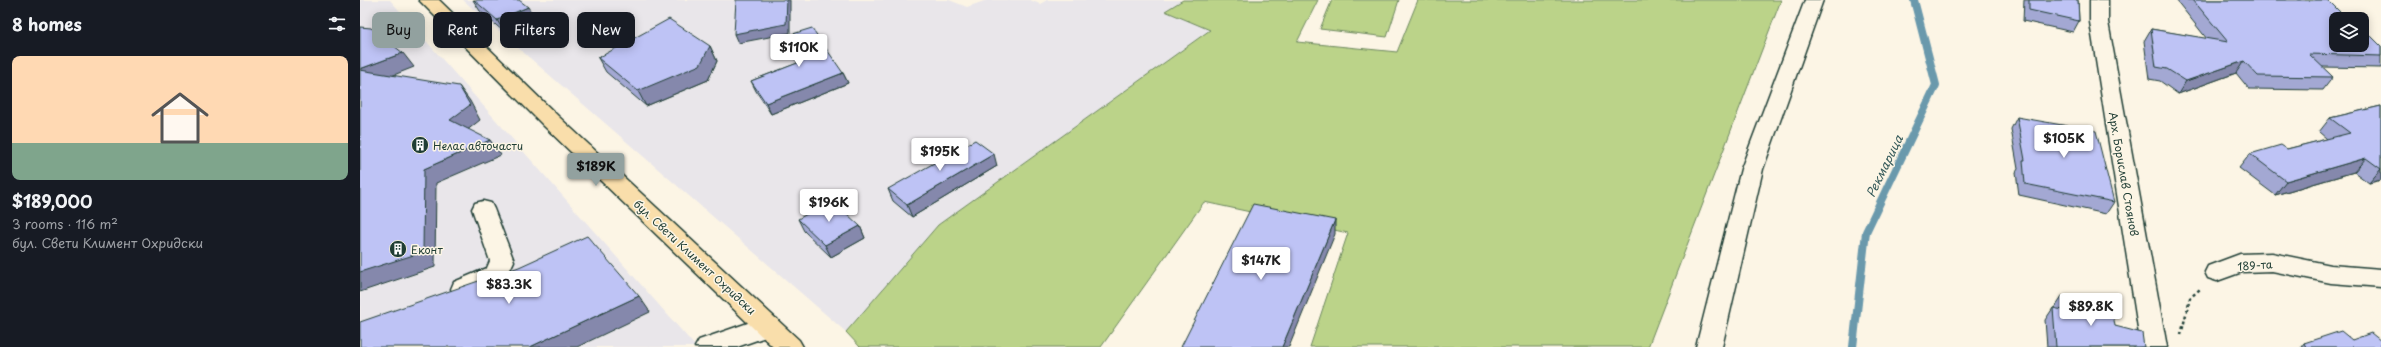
<!DOCTYPE html>
<html lang="en">
<head>
<meta charset="utf-8">
<style>
  body { margin:0; font-family:"Playpen Sans",sans-serif; background:#20242c; color:#f1f3f6; height:100vh; display:flex; flex-direction:column; font-size:15px; white-space:nowrap }
  * { box-sizing:border-box; margin:0 }
  p { font-size:13px; color:#9ea1a6 }
  .icon { flex:none; width:22px; height:22px; fill:none; stroke:currentColor; stroke-width:2; stroke-linecap:round; stroke-linejoin:round }
  .map { position:relative; flex:1; overflow:hidden }
  .drawer { display:flex; flex-direction:column; background:#171b24; width:360px }
  .drawer>* { flex:none }
  .guide { position:absolute; left:12px; top:12px; width:380px; height:36px; display:flex; gap:8px }
  .fabs { position:absolute; left:1969px; top:12px; display:grid; gap:8px }
  .fabs a { display:grid; place-items:center; width:40px; height:40px; border-radius:8px; background:#171b24; box-shadow:0 2px 10px #0003; font-size:20px }
  .price { position:absolute; translate:-50% -34px; padding:0 9px; border-radius:4px; background:#fff; color:#222; font-size:13px; line-height:26px; filter:drop-shadow(0 1px 2px #0008) }
  .price::after { content:''; position:absolute; left:50%; top:24px; width:12px; height:9px; margin-left:-6px; background:inherit; clip-path:polygon(0 0,100% 0,50% 100%) }
  .price.selected { background:#92a19f; color:#111 }
  ul { padding:0; list-style:none }
  li { display:grid; align-content:center; gap:8px; height:212px; padding:0 12px }
  li+li { border-top:1px solid #363941 }
  li span { display:grid; place-items:center; height:124px; border-radius:8px; color:#555 }
  li>.icon { margin-inline-start:auto }
  span .icon { width:72px; height:72px; fill:#fffc; stroke-width:1 }
  li b { font-size:17px }
  h2 { display:flex; justify-content:space-between; align-items:center; height:48px; padding:0 12px; font-size:17px }
  .chip { padding:0 14px; border-radius:8px; background:#171b24; box-shadow:0 2px 10px #0003; font-size:14px; line-height:36px }
  .chip.selected { background:#92a19f; color:#111 }
  main { display:flex; flex:1; min-height:0 }
  .map>svg:first-child { display:block }
  .built { fill:#e9e6ea }
  .green { fill:#bbd389; stroke:#6d885e }
  .lines { fill:none; stroke-linecap:round; stroke-linejoin:round }
  .stream { stroke:#6a99ac; stroke-width:8 }
  .minor-casing { stroke:#1f3d34; stroke-width:3 }
  .major-casing { stroke:#1f3d34; stroke-width:3 }
  .path { stroke:#1f3d34; stroke-width:2.5; stroke-dasharray:3 3; stroke-linecap:butt }
  .minor { fill:#fcf5e5; fill-rule:evenodd }
  .major { fill:#f9deab; fill-rule:evenodd }
  .wall { fill:#a3a8d3; stroke:#1f3d34 }
  .shaded-wall { fill:#8588ac; stroke:#1f3d34 }
  .building { fill:#bec3f5; stroke:#1f3d34 }
  .labels { text-anchor:middle; dominant-baseline:central; stroke-width:3; stroke-linejoin:round; paint-order:stroke }
  .poi-label { font-size:11px; fill:#1f3d34; stroke:#fcf5e5; text-anchor:start }
  .street-label { font-size:11px; fill:#1f3d34; stroke:#fcf5e5 }
  .water-label { font-size:12px; font-style:italic; fill:#385c5c; stroke:#fcf5e5 }
</style>
</head>
<body>
<main>
<section class="drawer">
<h2>8 homes<svg class="icon" aria-label="filters" viewBox="0 0 24 24"><path d="M4 7h16M4 17h16"/><circle cx="9" cy="7" r="2"/><circle cx="15" cy="17" r="2"/></svg></h2>
<ul>
<li><span style="background:linear-gradient(#ffd9b3 70%,#7fa58c 0)"><svg class="icon" aria-label="home" viewBox="0 0 24 24"><path d="M3 11l9-7 9 7M6 9v11h12V9"/></svg></span><div><b>$189,000</b><p>3 rooms · 116 m²</p><p>бул. Свети Климент Охридски</p></div></li>
</ul>
</section>
<div class="map">
<svg width="2021" height="347" viewBox="0 0 2021 347">
  <rect width="100%" height="100%" fill="#fcf5e5"/>
  <filter id="ink" filterUnits="userSpaceOnUse"><feTurbulence type="fractalNoise" baseFrequency=".025" numOctaves="2"/><feDisplacementMap in="SourceGraphic" scale="8" xChannelSelector="R" yChannelSelector="G"/><feConvolveMatrix kernelMatrix="1 2 1 2 8 2 1 2 1" color-interpolation-filters="sRGB"/></filter>
  <g filter="url(#ink)">
    <path class="built" d="M0,0H30L336,347H0Z
      M103,0H589L607,7L627,0H670L680,4L687,0H823L805,11L850,30L578,225L486,332Z"/>
    <path class="green" d="M823,0H958L937,42L1037,52L1058,0H1421L1288,347H950L988,233L844,202L741,347H500L486,332L578,225L850,30L805,11Z
      M972,0H1039L1027,37L960,29Z"/>
    <g class="lines">
      <path class="stream" d="M1493,347L1506,232L1576,85L1554,0"/>
      <defs>
        <path id="minor" d="M1445,0H1463L1403,169L1362,347H1336L1381,169Z
          M1730,0H1748V22L1807,347H1781L1730,22Z
          M123,201L131,203L134,209L154,261L145,280L103,298L94,296L91,289L94,282L127,268L130,261L112,209L115,203Z
          M1912,253L1971,265L2021,269V287L1971,283L1912,271L1882,272L1857,281L1848,278L1845,272L1848,266L1880,254Z
          M408,316L417,319L421,326L417,333L377,347H335L339,340Z"/>
        <path id="major" d="M59,0H79L198,116L439,340L443,347H413L184,126Z"/>
      </defs>
      <use href="#minor" class="minor-casing"/>
      <use href="#major" class="major-casing"/>
      <path class="path" d="M1821,335L1830,298L1840,289"/>
      <use href="#minor" class="minor"/>
      <use href="#major" class="major"/>
    </g>
    <path class="wall" d="M113,0L175,18L144,32L120,11Z
      M1664,0H1718L1719,21L1713,32L1663,21Z
      M1816,0H1968L1976,19L2021,46V68L1962,67L1973,77L1963,90L1889,89L1876,73L1818,94L1800,81L1789,79L1784,41L1791,29L1847,39Z
      M423,37L483,73L488,83L411,114L396,91L391,81L438,63L428,48Z
      M350,46L357,61L348,80L286,106L246,72L238,58Z
      M2021,106V180L2009,183L1994,172L1915,195L1879,168L1890,154L1927,149L1967,139L1959,132L1970,118Z
      M1657,117L1754,202L1746,214L1659,195L1656,172L1658,169L1651,129Z
      M637,166L552,217L533,201L528,189Z
      M438,219L500,226L505,238L471,257L444,231Z
      M1702,296L1755,326L1784,347H1687L1685,320L1693,308H1694Z
      M1992,340L2021,347H1941L1944,343Z"/>
    <path class="shaded-wall" d="M427,0H430V33L378,43L374,34Z
      M168,7L175,18L144,32L137,20Z
      M350,46L357,61L348,80L286,106L278,91Z
      M43,53L54,67L11,84L0,69Z
      M1884,61L1876,73L1818,94L1826,81Z
      M483,73L488,83L411,114L406,103Z
      M99,86L110,101L120,120L101,135L90,120Z
      M130,140L141,155L76,183L75,267L0,292V272L64,169Z
      M634,154L637,166L552,217L547,205Z
      M2006,158L1994,172L1915,195L1926,181Z
      M2021,169V180L2009,183Z
      M975,220V234L929,347H922Z
      M500,226L505,238L471,257L465,245Z
      M279,296L290,312L217,347H170Z"/>
    <path class="building" d="M114,0H159L168,7L137,20Z
      M376,0H427L426,24L374,34Z
      M1669,0H1718L1719,21L1669,10Z
      M1833,0H1968L1987,19H1976V45H2002V34H2009L2021,46V56L1949,54L1973,77L1898,76L1884,61L1826,81L1807,69L1796,67L1791,29L1868,42Z
      M309,19L350,46L340,65L278,91L238,58Z
      M0,27L11,28L43,53L0,69Z
      M452,28L483,73L406,103L391,81L440,62L423,37Z
      M0,70L99,86L110,105L90,120L130,140L64,169L63,252L0,272Z
      M2021,106V169L2006,158L1926,181L1890,154L1921,145L1927,149L1990,133L1970,118Z
      M1657,117L1736,131L1754,202L1665,184L1663,160H1665Z
      M615,140L634,154L547,205L528,189Z
      M472,200L500,226L465,245L438,219Z
      M893,204L975,220L922,347H821Z
      M227,236L279,296L170,347H0V322L159,267Z
      M1702,296L1752,308L1755,326L1782,333L1784,347H1696L1693,308L1703,310Z
      M1981,331L1992,340L2011,333L2021,341V347H1946L1944,343Z"/>
  </g>
  <defs>
    <symbol id="building-disc" viewBox="-11 -11 22 22"><circle r="9.5" fill="#1f3d34" stroke="#fcf5e5"/><path d="M-4-6H4V6H1V3H-1V6H-4ZM-2.5-4.3h1.7v1.8h-1.7ZM.8-4.3h1.7v1.8H.8ZM-2.5-1h1.7V.8h-1.7ZM.8-1h1.7V.8H.8Z" fill="#fff"/></symbol>
  </defs>
  <g fill-rule="evenodd">
    <use href="#building-disc" x="50" y="135" width="20" height="20"/>
    <use href="#building-disc" x="28" y="239" width="20" height="20"/>
  </g>
  <g class="labels">
    <g class="poi-label">
      <text x="73" y="145">Нелас авточасти</text>
      <text x="51" y="249">Еконт</text>
    </g>
    <g class="street-label">
      <text transform="translate(1764 174) rotate(80)">Арх. Борислав Стоянов</text>
      <text transform="translate(335 257) rotate(43)">бул. Свети Климент Охридски</text>
      <text transform="translate(1895 265) rotate(-4)">189-та</text>
    </g>
    <g class="water-label">
      <text transform="translate(1524 166) rotate(-64)">Рекмарица</text>
    </g>
  </g>
</svg>
<div class="fabs">
<a><svg class="icon" aria-label="layers" viewBox="0 0 24 24"><path d="M12 4l9 5-9 5-9-5zM3 14l9 5 9-5"/></svg></a>
</div>
<b class="price" style="left:439px;top:68px">$110K</b>
<b class="price" style="left:1704px;top:159px">$105K</b>
<b class="price" style="left:580px;top:172px">$195K</b>
<b class="price selected" style="left:236px;top:187px">$189K</b>
<b class="price" style="left:469px;top:223px">$196K</b>
<b class="price" style="left:901px;top:281px">$147K</b>
<b class="price" style="left:149px;top:305px">$83.3K</b>
<b class="price" style="left:1731px;top:327px">$89.8K</b>
<div class="guide">
<a class="chip selected">Buy</a>
<a class="chip">Rent</a>
<a class="chip">Filters</a>
<a class="chip">New</a>
</div>
</div>
</main>
</body>
</html>
